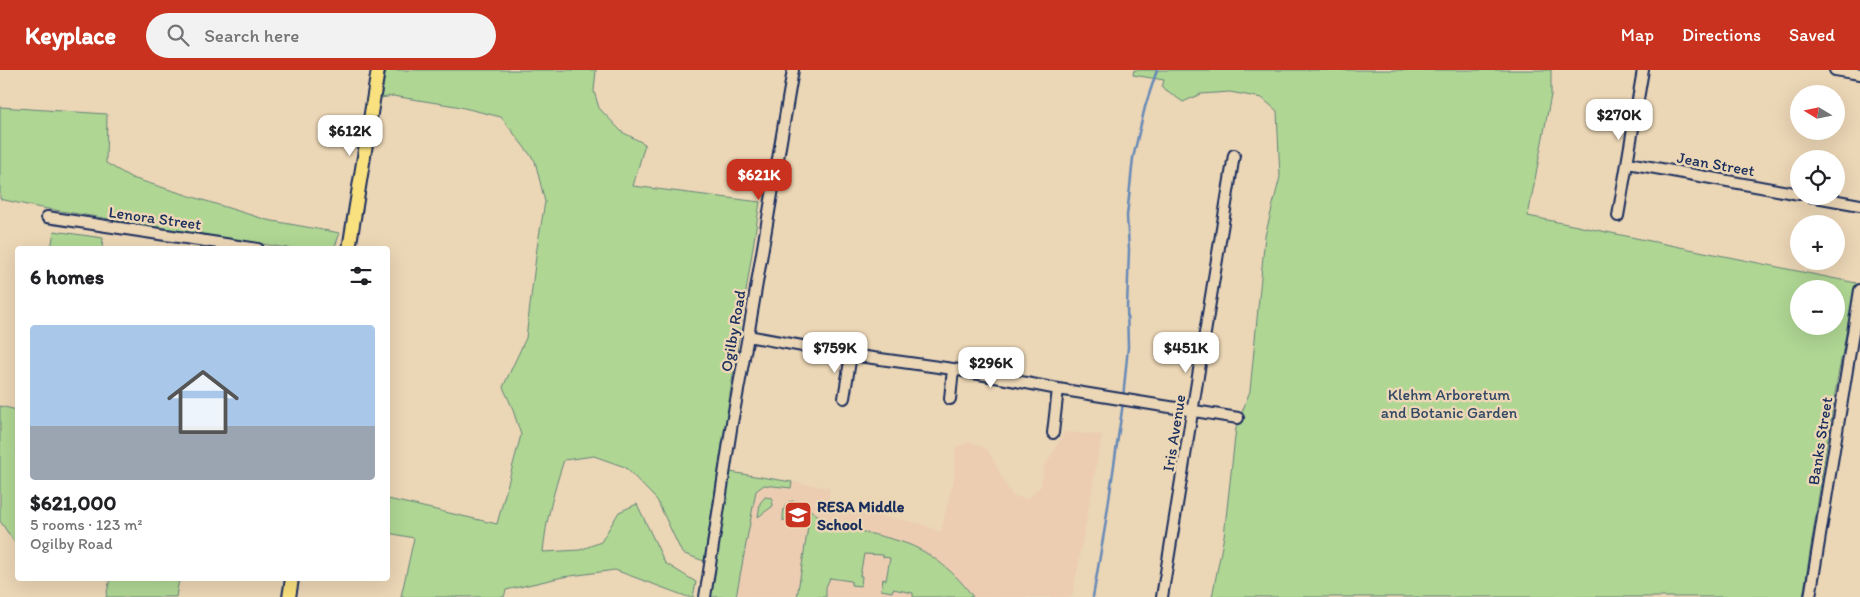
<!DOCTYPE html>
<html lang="en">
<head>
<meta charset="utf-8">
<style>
  body { margin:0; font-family:Itim,sans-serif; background:#f2f2f2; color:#202124; height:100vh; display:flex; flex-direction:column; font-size:19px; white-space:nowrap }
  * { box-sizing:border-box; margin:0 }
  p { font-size:16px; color:#757577 }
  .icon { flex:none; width:28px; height:28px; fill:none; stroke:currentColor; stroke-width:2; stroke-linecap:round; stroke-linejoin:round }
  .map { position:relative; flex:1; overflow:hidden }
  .panel { position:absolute; left:15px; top:176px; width:375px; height:335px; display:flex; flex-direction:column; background:#fff; border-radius:5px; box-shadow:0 5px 20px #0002 }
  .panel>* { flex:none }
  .needle { width:32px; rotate:280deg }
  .tools { position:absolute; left:1790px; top:15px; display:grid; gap:10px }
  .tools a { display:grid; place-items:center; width:55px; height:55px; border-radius:50%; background:#fff; box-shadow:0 5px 20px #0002; font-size:25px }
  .price { position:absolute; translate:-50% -42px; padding:0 11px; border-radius:10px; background:#fff; color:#222; font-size:16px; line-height:32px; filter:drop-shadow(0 1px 2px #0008) }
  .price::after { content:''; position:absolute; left:50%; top:30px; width:15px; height:11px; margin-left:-8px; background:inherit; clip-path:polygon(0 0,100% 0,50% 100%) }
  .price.selected { background:#c8321e; color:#fff }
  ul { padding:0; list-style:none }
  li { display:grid; align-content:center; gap:10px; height:265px; padding:0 15px }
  li span { display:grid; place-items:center; height:155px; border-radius:5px; color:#555 }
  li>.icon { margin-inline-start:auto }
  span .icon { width:90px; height:90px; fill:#fffc; stroke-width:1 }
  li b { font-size:21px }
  h2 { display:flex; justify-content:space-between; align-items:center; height:60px; padding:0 15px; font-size:21px }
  header { display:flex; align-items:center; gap:30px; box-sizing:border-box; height:70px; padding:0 25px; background:#c8321e; color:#fff }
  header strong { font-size:24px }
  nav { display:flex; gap:28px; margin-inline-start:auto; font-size:18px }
  .search { width:350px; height:45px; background:#f2f2f2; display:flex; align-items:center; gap:12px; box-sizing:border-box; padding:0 18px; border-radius:28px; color:#757577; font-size:19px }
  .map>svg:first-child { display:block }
  .built { fill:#eccdb2 }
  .green { fill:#afd693; stroke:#658278; fill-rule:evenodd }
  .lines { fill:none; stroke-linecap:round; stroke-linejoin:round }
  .stream { stroke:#678ab8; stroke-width:2.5 }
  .minor-casing { stroke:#1b2f5e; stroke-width:14 }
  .major-casing { stroke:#1b2f5e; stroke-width:16 }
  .minor { stroke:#ebd6b5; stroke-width:10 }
  .major { stroke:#fae180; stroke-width:12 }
  .labels { text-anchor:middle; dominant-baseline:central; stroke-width:5; stroke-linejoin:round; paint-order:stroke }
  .street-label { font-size:16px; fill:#1b2f5e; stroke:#ebd6b5 }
  .park-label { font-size:16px; fill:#314866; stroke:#ebd6b5 }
  .poi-label { font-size:16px; font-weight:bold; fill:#1b2f5e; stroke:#ebd6b5; text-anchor:start }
</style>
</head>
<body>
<header>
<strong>Keyplace</strong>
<div class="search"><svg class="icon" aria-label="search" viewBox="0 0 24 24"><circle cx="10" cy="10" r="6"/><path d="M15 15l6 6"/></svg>Search here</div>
<nav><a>Map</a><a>Directions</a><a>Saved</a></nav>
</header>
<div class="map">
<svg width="1860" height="527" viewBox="0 0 1860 527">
  <rect width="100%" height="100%" fill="#ebd6b5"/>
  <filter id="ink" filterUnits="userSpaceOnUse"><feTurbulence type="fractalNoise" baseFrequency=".02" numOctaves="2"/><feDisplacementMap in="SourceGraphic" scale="10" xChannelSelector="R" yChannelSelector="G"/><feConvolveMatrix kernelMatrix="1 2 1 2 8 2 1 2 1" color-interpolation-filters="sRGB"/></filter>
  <g filter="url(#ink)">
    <path class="built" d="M1065,362L1102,365L1072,527H710L730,402L829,418L828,437L918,453L941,462L954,408L956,377L970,372L987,379L1012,426L1028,429L1041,416L1044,398Z"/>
    <path class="green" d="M386,0H596L594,21L599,38L622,62L645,74L633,116L760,132L704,491L682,483L657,430L625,397L594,386L564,390C554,420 546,450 543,482L580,480L601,472L619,442L637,434L665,493L696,512L693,527H688L615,500L563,507L506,520L504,527H401L414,468L388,463V429L497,454L521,365L512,337L503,317L526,268L537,178L545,132L535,91L501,47L456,36L393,26L381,28Z
      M1134,0H1551V25L1528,146L1856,213L1837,311L1803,527H1212L1224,466L1236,358L1250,321L1265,166L1280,107L1277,41L1262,28L1230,22L1201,24L1183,32L1162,17L1164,10L1133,5ZM1799,219H1836V256H1799Z
      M0,37L107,44L106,93L132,108L267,150L340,163L334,179H293L36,137L0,129Z
      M54,161L103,168L102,179H51Z
      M0,336L17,340V476L0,451Z
      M730,402L792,412L791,418L764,415L756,421L736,527H711Z
      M765,427L772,428L773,436L758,447L760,433Z
      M792,431L797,432L798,440L783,451C783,443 783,433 792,431Z
      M810,440C837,460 873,462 905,473C931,482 957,504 973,527H913V523L893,519L892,522L881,520L883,509L886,510L890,488L883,487V485L864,484L860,506H862L861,516L851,515V511L830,508L826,517V527H797L810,444L808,442Z
      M110,509H179L176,527H106Z"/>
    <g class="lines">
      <path class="stream" d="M1123,328L1128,277L1127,237L1129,180L1127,146L1133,88L1145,37L1157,0
        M1093,527L1105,457L1123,333"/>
      <defs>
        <path id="minor" d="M1835,0L1860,4
          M1628,93L1799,124
          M1810,126L1860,135
          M1618,146L1643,0
          M47,147L258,179
          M748,266L851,285L953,299L1058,319L1238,348
          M844,328L851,285
          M950,329L953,299
          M1053,363L1058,319
          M705,527L732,353L748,266L793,0
          M1162,527L1234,85
          M1810,527L1860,220"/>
        <path id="major" d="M349,179L378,0
          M289,527L292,509"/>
      </defs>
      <use href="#minor" class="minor-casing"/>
      <use href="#major" class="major-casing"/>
      <use href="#minor" class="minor"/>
      <use href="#major" class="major"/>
    </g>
  </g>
  <defs>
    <symbol id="school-square" viewBox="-11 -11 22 22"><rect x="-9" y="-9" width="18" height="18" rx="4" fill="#c8321e" stroke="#ebd6b5"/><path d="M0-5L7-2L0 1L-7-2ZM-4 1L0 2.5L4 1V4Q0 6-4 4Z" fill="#fff"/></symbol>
  </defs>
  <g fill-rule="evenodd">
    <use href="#school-square" x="782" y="429" width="32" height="32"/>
  </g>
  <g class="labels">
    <g class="street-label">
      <text transform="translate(1716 94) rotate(10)">Jean Street</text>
      <text transform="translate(155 148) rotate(8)">Lenora Street</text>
      <text transform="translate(733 261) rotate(-80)">Ogilby Road</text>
      <text transform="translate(1174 363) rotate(-81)">Iris Avenue</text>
      <text transform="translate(1820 371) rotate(-81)">Banks Street</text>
    </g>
    <g class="park-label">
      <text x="1449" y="324">Klehm Arboretum<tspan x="1449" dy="18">and Botanic Garden</tspan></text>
    </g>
    <g class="poi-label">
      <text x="817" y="436">RESA Middle<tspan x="817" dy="18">School</tspan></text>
    </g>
  </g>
</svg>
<div class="tools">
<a><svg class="needle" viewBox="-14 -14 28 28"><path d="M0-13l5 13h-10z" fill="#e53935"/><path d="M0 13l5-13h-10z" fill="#757577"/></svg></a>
<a><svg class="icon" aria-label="locate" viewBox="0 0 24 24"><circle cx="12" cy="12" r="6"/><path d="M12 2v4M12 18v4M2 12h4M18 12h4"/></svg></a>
<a>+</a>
<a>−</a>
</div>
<b class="price" style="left:1619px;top:71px">$270K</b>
<b class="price" style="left:350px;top:87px">$612K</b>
<b class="price selected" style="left:759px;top:131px">$621K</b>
<b class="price" style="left:835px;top:304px">$759K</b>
<b class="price" style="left:1186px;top:304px">$451K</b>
<b class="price" style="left:991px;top:319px">$296K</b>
<section class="panel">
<h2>6 homes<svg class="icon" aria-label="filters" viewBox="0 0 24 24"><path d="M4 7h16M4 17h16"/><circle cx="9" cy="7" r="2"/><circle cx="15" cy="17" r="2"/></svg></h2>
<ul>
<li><span style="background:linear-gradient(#a9c7e8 65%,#9aa5b1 0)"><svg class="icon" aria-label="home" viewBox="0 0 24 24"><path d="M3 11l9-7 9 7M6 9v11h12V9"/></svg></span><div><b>$621,000</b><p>5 rooms · 123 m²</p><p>Ogilby Road</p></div></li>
</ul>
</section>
</div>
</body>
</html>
